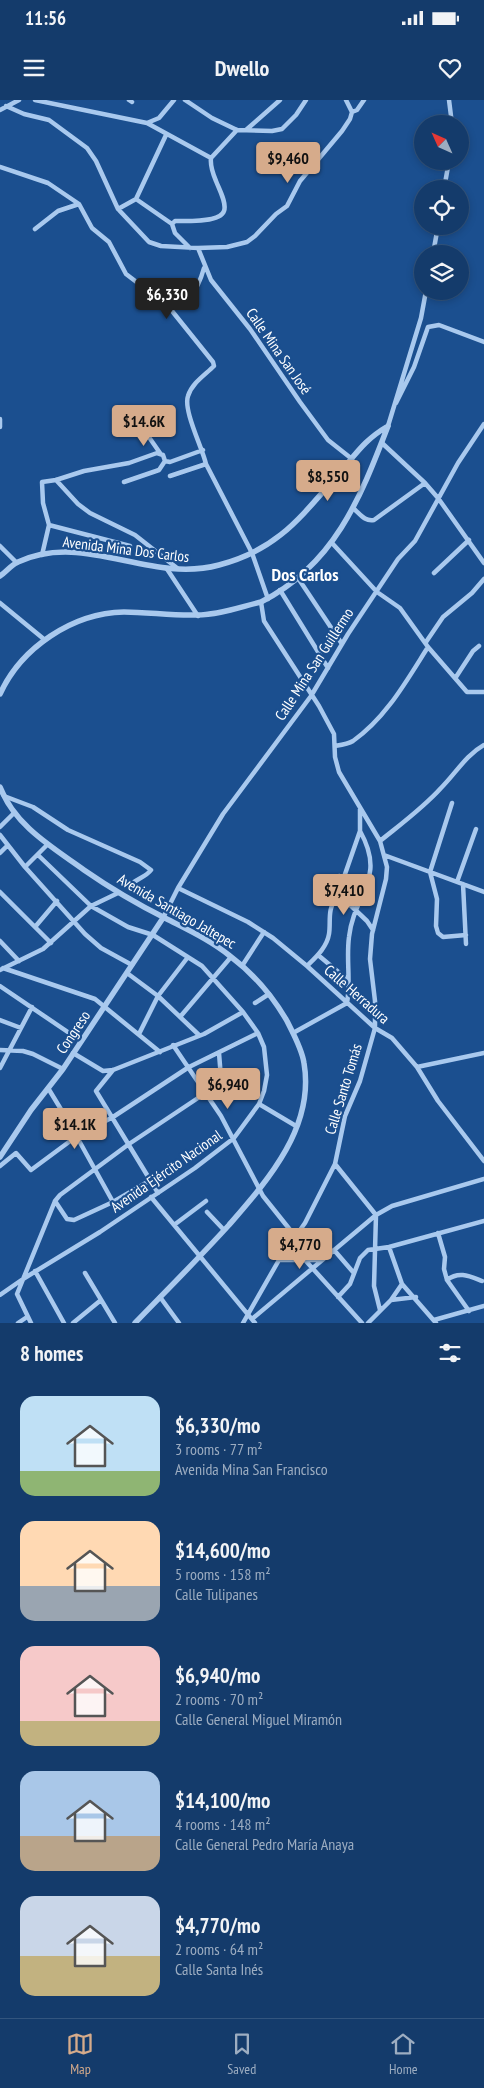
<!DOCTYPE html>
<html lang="en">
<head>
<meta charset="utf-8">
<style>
  body { margin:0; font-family:"PT Sans Narrow",sans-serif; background:#214673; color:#f1f3f6; height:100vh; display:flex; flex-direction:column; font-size:19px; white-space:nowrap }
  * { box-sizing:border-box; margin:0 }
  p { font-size:16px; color:#9dadc1 }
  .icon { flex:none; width:28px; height:28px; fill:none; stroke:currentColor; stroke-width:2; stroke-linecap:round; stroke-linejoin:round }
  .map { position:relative; height:1223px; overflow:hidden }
  .details { display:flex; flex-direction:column; background:#143b6b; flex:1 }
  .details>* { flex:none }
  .needle { width:32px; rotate:315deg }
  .fabs { position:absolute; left:414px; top:15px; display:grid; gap:10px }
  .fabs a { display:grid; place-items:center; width:55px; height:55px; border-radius:50%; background:#143b6b; box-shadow:0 2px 8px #0003,0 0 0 1px #33557e; font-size:25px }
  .price { position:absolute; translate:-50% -42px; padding:0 11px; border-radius:5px; background:#d6ab8b; color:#111; font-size:16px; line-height:32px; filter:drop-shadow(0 1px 2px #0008) }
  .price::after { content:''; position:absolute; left:50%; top:30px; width:15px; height:11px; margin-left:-8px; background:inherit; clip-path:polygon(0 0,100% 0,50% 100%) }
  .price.current { background:#222; color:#fff }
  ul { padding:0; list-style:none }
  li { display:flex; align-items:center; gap:15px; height:125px; padding:0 20px }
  li span { display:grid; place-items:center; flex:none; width:140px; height:100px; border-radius:15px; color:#555 }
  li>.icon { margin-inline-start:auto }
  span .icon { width:60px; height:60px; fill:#fffc; stroke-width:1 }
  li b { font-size:21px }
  h2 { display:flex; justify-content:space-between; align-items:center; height:60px; padding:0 20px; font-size:21px }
  .status { display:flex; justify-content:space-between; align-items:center; height:35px; padding:0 25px; background:#143b6b; direction:ltr }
  .status svg { height:14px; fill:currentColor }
  header { display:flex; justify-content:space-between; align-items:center; height:65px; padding:0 20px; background:#143b6b; font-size:22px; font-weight:800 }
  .dock { display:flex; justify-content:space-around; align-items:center; height:70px; border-top:1px solid #33557e; background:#143b6b; font-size:14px; color:#9dadc1 }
  .dock a { display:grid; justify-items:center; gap:2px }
  .dock .current { color:#d6ab8b }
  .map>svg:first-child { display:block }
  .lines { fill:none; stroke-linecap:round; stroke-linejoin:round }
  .minor { stroke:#a9c9ee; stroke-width:4.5 }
  .tertiary { stroke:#a9c9ee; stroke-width:5.5 }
  .labels { text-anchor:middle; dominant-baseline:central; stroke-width:4.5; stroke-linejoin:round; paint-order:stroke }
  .street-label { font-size:15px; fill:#fff; stroke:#1b4f8f }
  .quarter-label { font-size:18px; font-weight:bold; fill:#fff; stroke:#1b4f8f }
</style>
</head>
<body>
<div class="status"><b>11:56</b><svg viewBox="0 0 49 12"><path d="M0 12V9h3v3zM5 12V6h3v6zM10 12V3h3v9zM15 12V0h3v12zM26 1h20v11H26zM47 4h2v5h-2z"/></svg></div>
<header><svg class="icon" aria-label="menu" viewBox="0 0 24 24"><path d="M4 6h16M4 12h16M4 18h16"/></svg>Dwello<svg class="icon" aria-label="heart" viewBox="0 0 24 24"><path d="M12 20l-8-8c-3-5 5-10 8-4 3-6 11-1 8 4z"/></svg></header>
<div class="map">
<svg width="484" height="1223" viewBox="0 0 484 1223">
  <rect width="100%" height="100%" fill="#1b4f8f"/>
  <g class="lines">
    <path class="minor" d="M35,0L147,23L159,18L174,0
      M129,0L132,2
      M185,0L212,18L237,30L272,31L282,29L296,15L306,0
      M346,0L352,12
      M449,0L452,24
      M6,6L24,14L49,20L87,48L96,61L118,109L149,142L161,146L198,148L227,147L247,142L255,136L276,114L287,106L300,81L342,31L350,19L352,12L357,10L364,0
      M0,10L19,0
      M147,23L211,58
      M246,30L280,0
      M0,67L48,83L79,104L92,128L109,142L126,174L168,206L213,262L214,266C205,275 192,283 188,296C183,310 202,347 206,364L252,453L268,499
      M444,89L449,61
      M136,99L172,124
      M118,109L136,99L166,35
      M35,129L58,111L79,104
      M190,148L175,133L172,124L175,121C185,121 220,123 224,111C227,103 219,89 216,81C213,74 210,66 211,58L237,30
      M198,148L211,180L250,229L300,302L328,340L352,359
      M433,154L438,126
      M163,203C190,202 197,193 204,168
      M396,303L414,267L428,227L439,225L484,242
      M0,319V327
      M388,326L421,218L426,191
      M144,330L160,353
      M382,343L425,383L438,398L484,463
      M165,361L170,362L203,350
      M170,376L206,364
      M56,380L78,404L90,413L135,435L177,468
      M124,382L159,370L165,361
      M353,408C360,414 365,422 374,420L425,383
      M49,425L130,446
      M332,443L377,492L400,508L428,547L467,592H484
      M0,446L17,463
      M42,455L49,425L43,403L42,382L56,380L84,371L129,363L157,353L163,355L165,361
      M167,469L198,516
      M434,473L469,440
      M298,478L342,544
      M280,490L328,568
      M0,503L45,540
      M426,542L443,517L472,493L484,479
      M456,577L473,551L479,546
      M335,646C341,645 348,644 353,641C386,618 407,580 428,547
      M4,696L33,707L68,730L140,762L151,770C146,777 136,779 129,786
      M452,703L430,772L437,799L436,826L438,833L443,837L466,835
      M0,727L14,713
      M0,735L25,767L85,834L101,848L132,865
      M380,741C401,724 423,708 441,688C456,673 466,655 484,645
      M0,753L8,745
      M384,755L484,792
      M25,767L47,745
      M339,776C352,780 358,799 342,803L334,797L330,787L334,778Z
      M344,777L360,731V709
      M457,782L476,729
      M463,784L466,844
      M178,788L248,822L273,838L307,866L375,928L392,938L417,967L438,1001L484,1061
      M0,792L51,843
      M347,802L367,821L373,830
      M163,818L178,788L223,714L311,596L348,534L398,459L415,441L458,363L484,324
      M35,827L57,801
      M0,841L19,861
      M318,855L348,880
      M242,866L264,832
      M307,866C316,857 327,847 329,834C331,823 327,808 336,800
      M3,868L95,899L160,952
      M0,870L43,849L91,806L118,793
      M127,873L158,896L199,935
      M0,886L81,941
      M255,903L269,894
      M180,917L231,857
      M0,920L21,928
      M293,933L347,903C351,881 346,859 349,837C354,793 387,779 360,731
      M139,934L158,896L188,857
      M173,945L221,1016L263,1096L295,1136
      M0,950L23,951L33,954L63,969
      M73,953L103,971L113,970L204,934L243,912
      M417,967L484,953
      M0,968L32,907
      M113,970L96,991L158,1093
      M48,988L62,1011
      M259,1004L296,1026
      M67,1019L113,1102
      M335,1064L376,1115L374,1186L380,1210
      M0,1066L16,1053L31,1070L77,1036L113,1017L189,967L258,933
      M151,1097L255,1223
      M55,1101L67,1119L74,1120L113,1102L151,1080
      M207,1112L224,1130
      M174,1125L206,1101
      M438,1133L445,1157L444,1169L447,1180L469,1211
      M389,1147L402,1184L436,1223
      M334,1150L353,1172
      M279,1160H322
      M305,1160L362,1223
      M35,1171L64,1223
      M85,1173L115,1223
      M447,1180C459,1171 469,1176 482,1181
      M0,1195L23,1179L100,1132L195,1068L234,1038L259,1004L264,991L267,975L264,947L258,933L243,912L202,866L153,835L128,827L91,806L38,755
      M160,1197L179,1223
      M338,1197L350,1184L360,1158L368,1150L389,1147L484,1121
      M391,1200L416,1197
      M252,1219L376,1115L392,1106L484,1079
      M434,1220L484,1206
      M18,1223L27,1217
      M31,1223L17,1194L55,1101L60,1095L129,1044L219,984L221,978L219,953
      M73,1223L101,1200
      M243,1223L279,1160L305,1123L335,1064L345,1016L360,981L375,928V901L370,859L372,834L386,779L387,767L380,741L339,672L335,657L334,634L319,606L264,521L261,502
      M368,1223L391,1200L402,1184"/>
    <path class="tertiary" d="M0,476C6,472 11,465 18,462C85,431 149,484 219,465C280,449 302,415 342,370C358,351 366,339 388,326
      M0,594C21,548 72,513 124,512C148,512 173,516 197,515C218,515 240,507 261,502C334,465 360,399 388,326
      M0,687C15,726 52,747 84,770C110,788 137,804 165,818C188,830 210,840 230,856C254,874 272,895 287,921C293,933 302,949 304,963C315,1027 268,1080 229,1125C199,1158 167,1190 135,1223
      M0,1057L31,1010L63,969L163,818"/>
  </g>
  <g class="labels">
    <g class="street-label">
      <text transform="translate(279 251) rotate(55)">Calle Mina San José</text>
      <text transform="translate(126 449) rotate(7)">Avenida Mina Dos Carlos</text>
      <text transform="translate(314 564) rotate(-57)">Calle Mina San Guillermo</text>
      <text transform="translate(177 811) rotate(30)">Avenida Santiago Jaltepec</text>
      <text transform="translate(357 894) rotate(41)">Calle Herradura</text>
      <text transform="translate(73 932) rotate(-56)">Congreso</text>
      <text transform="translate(343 989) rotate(-73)">Calle Santo Tomás</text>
      <text transform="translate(166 1071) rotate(-35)">Avenida Ejército Nacional</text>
    </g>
    <g class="quarter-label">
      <text x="305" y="474">Dos Carlos</text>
    </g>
  </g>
</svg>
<div class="fabs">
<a><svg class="needle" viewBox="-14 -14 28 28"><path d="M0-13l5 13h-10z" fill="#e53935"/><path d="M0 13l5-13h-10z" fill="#9dadc1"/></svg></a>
<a><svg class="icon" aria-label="locate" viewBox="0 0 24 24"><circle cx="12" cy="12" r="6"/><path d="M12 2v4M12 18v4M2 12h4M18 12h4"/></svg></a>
<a><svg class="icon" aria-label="layers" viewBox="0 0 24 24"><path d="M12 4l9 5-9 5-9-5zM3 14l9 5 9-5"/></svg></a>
</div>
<b class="price" style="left:288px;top:84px">$9,460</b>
<b class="price current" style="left:167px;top:220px">$6,330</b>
<b class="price" style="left:144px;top:347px">$14.6K</b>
<b class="price" style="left:328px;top:402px">$8,550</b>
<b class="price" style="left:344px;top:816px">$7,410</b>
<b class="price" style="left:228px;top:1010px">$6,940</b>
<b class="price" style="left:75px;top:1050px">$14.1K</b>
<b class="price" style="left:300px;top:1170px">$4,770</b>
</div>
<section class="details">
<h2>8 homes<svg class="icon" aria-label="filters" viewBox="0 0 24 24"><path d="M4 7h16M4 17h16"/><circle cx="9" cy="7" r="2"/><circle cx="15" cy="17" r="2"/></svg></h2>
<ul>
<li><span style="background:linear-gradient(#bfe0f5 75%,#8fb573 0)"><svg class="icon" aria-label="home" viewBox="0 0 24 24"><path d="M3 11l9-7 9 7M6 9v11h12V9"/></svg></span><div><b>$6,330/mo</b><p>3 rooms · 77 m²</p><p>Avenida Mina San Francisco</p></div></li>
<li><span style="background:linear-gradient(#ffd9b3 65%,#9aa5b1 0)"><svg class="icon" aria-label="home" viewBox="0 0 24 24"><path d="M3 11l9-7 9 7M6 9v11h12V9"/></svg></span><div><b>$14,600/mo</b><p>5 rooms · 158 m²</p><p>Calle Tulipanes</p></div></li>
<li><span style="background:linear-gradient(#f6c9c9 75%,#c2b280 0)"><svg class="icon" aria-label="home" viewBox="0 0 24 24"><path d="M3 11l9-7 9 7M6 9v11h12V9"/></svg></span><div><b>$6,940/mo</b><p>2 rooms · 70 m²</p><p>Calle General Miguel Miramón</p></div></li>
<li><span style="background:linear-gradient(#a9c7e8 65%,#b9a48a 0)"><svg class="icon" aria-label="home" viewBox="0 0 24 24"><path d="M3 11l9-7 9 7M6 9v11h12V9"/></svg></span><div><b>$14,100/mo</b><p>4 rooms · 148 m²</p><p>Calle General Pedro María Anaya</p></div></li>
<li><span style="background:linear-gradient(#c9d6e8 60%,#c2b280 0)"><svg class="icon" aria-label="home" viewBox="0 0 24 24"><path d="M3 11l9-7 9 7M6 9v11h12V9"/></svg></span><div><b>$4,770/mo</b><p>2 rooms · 64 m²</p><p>Calle Santa Inés</p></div></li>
</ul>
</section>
<nav class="dock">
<a class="current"><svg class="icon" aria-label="map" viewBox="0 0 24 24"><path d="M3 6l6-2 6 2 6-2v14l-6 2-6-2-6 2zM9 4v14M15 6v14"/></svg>Map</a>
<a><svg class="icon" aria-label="saved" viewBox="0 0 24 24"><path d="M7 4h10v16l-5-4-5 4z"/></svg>Saved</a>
<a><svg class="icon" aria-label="home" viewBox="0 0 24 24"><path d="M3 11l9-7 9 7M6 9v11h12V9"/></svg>Home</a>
</nav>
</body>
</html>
